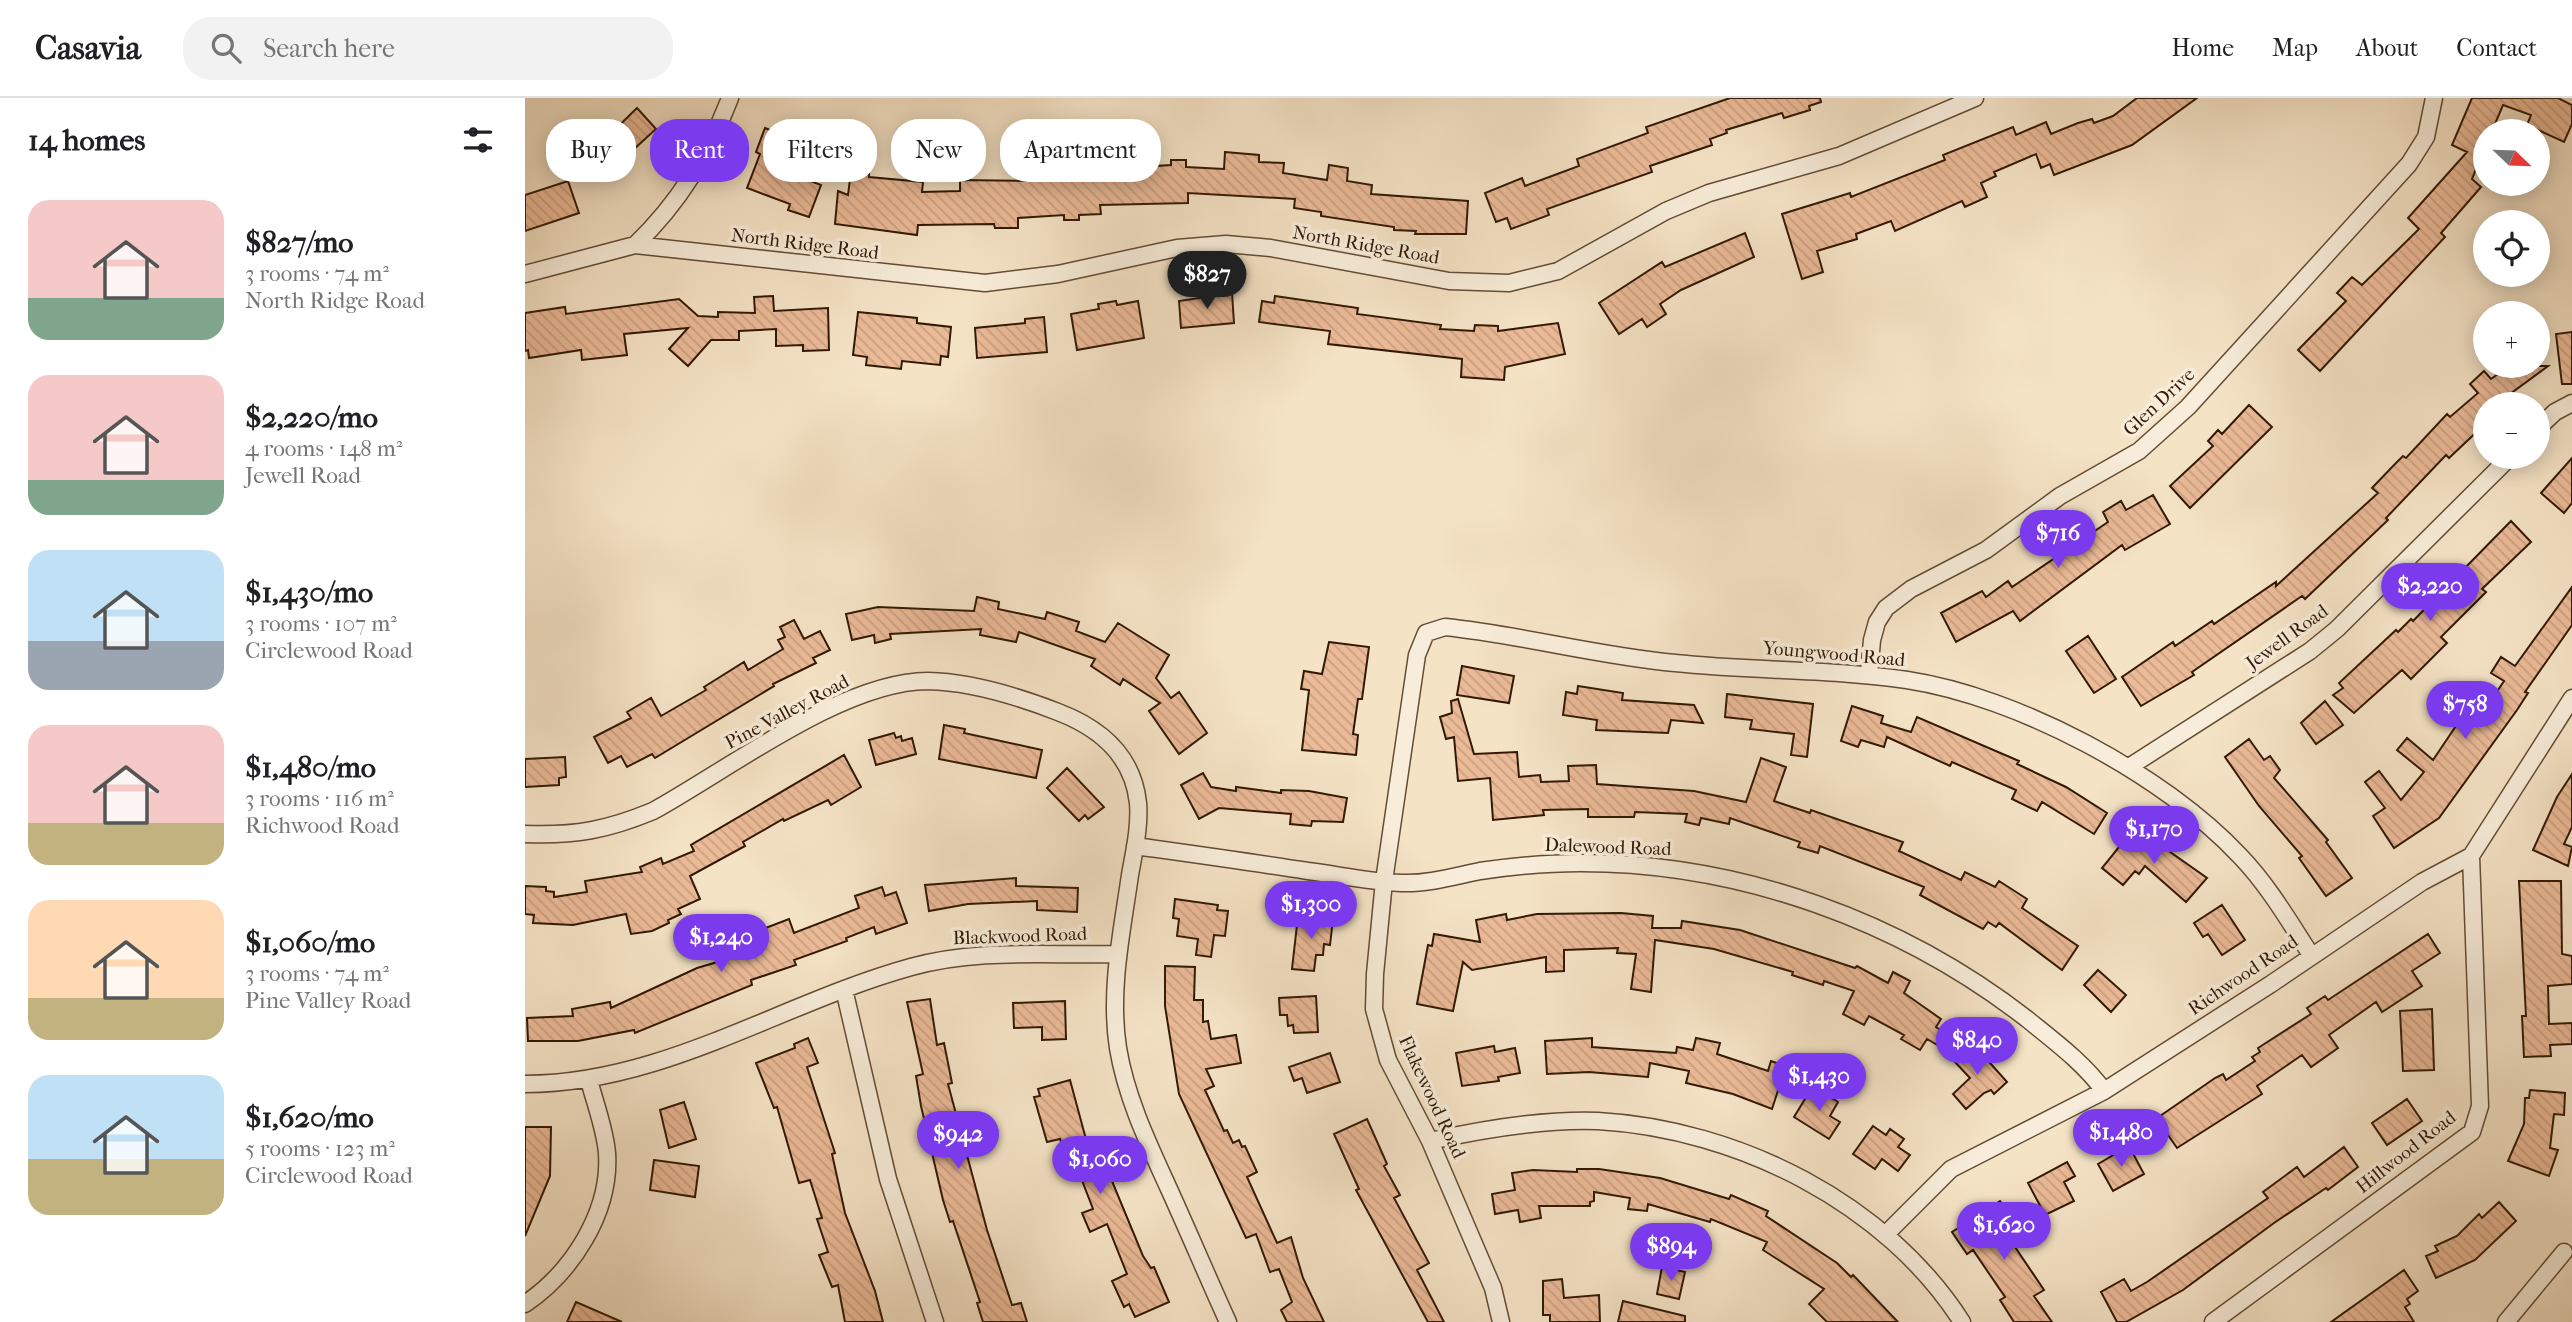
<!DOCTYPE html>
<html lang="en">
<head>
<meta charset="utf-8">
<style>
  body { margin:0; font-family:"IM FELL French Canon",serif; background:#f2f2f2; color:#202124; height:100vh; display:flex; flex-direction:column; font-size:26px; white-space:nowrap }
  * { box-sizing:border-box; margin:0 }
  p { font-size:23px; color:#757577 }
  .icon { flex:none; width:38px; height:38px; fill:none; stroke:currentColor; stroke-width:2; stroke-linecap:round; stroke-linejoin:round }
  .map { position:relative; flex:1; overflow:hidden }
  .panel { display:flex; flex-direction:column; background:#fff; width:525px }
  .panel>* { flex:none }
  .hud { position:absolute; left:21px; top:21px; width:665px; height:63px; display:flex; gap:14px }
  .needle { width:46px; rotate:113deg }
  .tools { position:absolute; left:1948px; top:21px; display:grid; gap:14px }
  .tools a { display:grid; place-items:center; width:77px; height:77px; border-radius:50%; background:#fff; box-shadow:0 4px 18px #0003; font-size:35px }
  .price { position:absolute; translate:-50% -60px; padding:0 16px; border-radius:24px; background:#7c3aed; color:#fff; font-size:23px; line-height:46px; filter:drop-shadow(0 2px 4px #0008) }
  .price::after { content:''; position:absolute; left:50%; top:42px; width:21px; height:16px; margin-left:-10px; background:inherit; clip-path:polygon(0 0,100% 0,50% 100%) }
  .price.on { background:#222; color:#fff }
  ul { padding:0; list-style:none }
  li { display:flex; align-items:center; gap:21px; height:175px; padding:0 28px }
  li span { display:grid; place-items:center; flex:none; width:196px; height:140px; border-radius:21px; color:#555 }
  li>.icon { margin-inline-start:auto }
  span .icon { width:84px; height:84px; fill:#fffc; stroke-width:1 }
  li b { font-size:30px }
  h2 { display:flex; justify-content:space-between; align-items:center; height:84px; padding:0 28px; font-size:30px }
  .chip { padding:0 24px; border-radius:28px; background:#fff; box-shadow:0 4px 18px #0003; font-size:24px; line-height:63px }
  .chip.on { background:#7c3aed; color:#fff }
  header { display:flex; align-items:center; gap:42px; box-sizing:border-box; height:98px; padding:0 35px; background:#fff; border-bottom:2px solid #e0e0e0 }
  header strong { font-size:33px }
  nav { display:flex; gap:38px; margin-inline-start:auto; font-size:24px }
  .search { width:490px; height:63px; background:#f2f2f2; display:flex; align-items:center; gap:18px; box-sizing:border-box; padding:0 24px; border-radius:28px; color:#757577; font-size:26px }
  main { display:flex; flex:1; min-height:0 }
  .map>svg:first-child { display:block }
  .building { fill:url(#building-back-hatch); stroke:#321905; stroke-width:2 }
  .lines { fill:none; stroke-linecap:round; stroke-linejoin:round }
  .street-casing { stroke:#634c35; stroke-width:19 }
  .street { stroke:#f8edda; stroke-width:16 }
  .labels { text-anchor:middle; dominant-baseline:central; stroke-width:7; stroke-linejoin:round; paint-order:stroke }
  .street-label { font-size:19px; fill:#321905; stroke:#f8edda }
</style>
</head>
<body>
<header>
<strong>Casavia</strong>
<div class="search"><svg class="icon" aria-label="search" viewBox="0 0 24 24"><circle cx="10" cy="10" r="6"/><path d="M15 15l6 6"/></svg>Search here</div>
<nav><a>Home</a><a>Map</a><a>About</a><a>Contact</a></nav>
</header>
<main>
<section class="panel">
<h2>14 homes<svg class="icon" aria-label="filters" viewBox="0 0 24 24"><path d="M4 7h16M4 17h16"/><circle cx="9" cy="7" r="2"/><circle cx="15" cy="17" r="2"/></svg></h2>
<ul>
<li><span style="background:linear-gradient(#f6c9c9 70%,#7fa58c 0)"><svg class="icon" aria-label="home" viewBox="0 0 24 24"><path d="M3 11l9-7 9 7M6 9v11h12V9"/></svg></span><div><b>$827/mo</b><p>3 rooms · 74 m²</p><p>North Ridge Road</p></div></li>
<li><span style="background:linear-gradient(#f6c9c9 75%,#7fa58c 0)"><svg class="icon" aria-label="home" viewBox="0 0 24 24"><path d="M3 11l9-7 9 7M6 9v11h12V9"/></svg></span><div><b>$2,220/mo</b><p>4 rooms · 148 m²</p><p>Jewell Road</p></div></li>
<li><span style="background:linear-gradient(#bfe0f5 65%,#9aa5b1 0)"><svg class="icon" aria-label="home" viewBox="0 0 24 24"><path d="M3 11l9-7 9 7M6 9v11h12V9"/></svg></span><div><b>$1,430/mo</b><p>3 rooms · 107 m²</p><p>Circlewood Road</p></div></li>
<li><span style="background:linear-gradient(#f6c9c9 70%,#c2b280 0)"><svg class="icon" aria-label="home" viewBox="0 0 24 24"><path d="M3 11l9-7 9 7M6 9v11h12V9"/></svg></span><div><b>$1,480/mo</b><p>3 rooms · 116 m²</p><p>Richwood Road</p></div></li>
<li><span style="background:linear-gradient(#ffd9b3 70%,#c2b280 0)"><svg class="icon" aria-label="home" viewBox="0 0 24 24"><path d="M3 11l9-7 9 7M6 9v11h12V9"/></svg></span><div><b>$1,060/mo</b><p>3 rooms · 74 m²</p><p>Pine Valley Road</p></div></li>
<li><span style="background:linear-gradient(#bfe0f5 60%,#c2b280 0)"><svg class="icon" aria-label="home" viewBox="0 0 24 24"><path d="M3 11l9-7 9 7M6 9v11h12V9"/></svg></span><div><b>$1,620/mo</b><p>5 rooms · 123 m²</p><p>Circlewood Road</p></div></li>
</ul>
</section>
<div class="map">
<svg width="2047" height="1224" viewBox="0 0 2047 1224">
  <defs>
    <pattern id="building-back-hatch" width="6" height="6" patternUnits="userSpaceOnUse" patternTransform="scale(1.75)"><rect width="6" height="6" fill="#ebba97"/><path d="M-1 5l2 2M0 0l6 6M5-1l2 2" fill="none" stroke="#ca9f81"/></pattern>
  </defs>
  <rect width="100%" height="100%" fill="#f5e3c6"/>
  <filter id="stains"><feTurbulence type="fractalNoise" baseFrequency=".00286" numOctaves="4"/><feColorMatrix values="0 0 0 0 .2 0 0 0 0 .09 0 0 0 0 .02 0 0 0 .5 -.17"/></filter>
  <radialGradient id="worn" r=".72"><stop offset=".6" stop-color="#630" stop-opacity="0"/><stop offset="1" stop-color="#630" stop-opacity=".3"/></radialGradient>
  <path class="building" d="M1205,0H1295L1296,4L1284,8L1285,12L1259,20L1257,15L1201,32L1202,35L1185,41L1187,47L1125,68L1127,74L1022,111L1024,117L986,131L982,120L971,124L960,95L997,80L1000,88L1035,75L1054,68L1052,61L1123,35L1121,29Z
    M1612,0H1672L1607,47L1529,77L1525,66L1516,70L1511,56L1469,74L1471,78L1456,85L1462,99L1440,109L1437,103L1370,133L1366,123L1331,136L1332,141L1292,153L1298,174L1277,181L1257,116L1325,95L1326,99L1420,62L1418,57L1488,29L1491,37L1521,24L1526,36L1553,25L1567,21L1569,25L1588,18Z
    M1947,0H2033L2047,7V26L2039,44L2002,27L2006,17L1978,7L1967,33H1960V49L1947,81L1956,89L1916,135L1920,139L1795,273L1773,252L1821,203L1812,195L1827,179L1837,187L1894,131L1883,120L1942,54L1927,47Z
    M112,10L131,31L96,63L101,69L88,81L65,56Z
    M240,30L278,45L267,76L296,87L284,119L263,112L265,106L222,90L235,56L231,54Z
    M408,41L414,62L399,67L393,46Z
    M700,54L734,57V64L759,65L758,75L802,82L804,67L823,70L822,83L847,87L846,96L943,103L941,136H890L891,133L869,132V129L796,118V114L769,110L770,101L663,95V105L575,107L576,116L554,117V122H539V117L493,120V130H470L469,126L393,127L392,137L310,126L313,93L323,97L326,73L344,75V79L398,84L397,94L435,93V82L521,83L520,69L557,67L558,81L599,78L598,70L646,67V62H661V69L699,71Z
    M43,83L54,115L0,133V97Z
    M1220,135L1229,159L1156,192L1135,206L1141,216L1122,229L1117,221L1094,236L1074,205L1137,164L1140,169Z
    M707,195L709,225L656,230L654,203Z
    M248,198L249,213L303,210L304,252L278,253V247L251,248V231L214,233V242H186L163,268L144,251L163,230L99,236L102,257L57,262L56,252L4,260L3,252L0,253V215L40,209L41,216L154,201L173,218L193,219V214L230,215L229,199Z
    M750,198L833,210L832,216L916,227L915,231L949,233L950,227L973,228V233L1033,225L1040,256L980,269L979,282L936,279L937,261L803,246L805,233L734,224L737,203L749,205Z
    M591,203L592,207L613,203L619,240L552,252L546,216L574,211L573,206Z
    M333,214L392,220V225L426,229L423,259L416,258L415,267L377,263L376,271L341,267L342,259L328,257Z
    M519,219L522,254L452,260L450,230L500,225V221Z
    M2047,234V286H2037L2031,236Z
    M1984,268H2023L1981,299L1987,306H1960V326L1924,360L1921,357L1861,420L1863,422L1780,501L1777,498L1667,574L1669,577L1616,608L1597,579L1648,544L1650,548L1687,523L1689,526L1751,484V488L1853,395L1847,390L1870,366L1878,358L1881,360L1922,316L1925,319L1953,295L1945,286L1959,273L1966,281Z
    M1724,307L1747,329L1665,410L1645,388L1688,348L1683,343L1693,332L1697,336Z
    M2047,360V405L2039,415L2016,395Z
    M1628,397L1645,426L1600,452L1597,447L1495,523L1488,513L1431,544L1416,515L1457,493L1461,499L1483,483L1487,489L1583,424L1578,414L1596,403L1601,412Z
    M1986,423L2006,444L1957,491L1961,494L1916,539L1922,545L1886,581L1877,572L1829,615L1808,597L1818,590L1814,585L1871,532L1873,534L1886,521L1888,523Z
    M2047,489V527L2000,594L2003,595L1992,612L1914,720L1869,750L1848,718L1860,710L1840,684L1854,673L1876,702L1899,674L1872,652L1882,640L1908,662L1941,613L1954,621L1979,583L1966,575L1976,559L1990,568Z
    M452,499L474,504L473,511L520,521L522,514L554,524L551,533L580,544L593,525L644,557L631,580L646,600L654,594L682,635L654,656L624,613L635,605L598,581L595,587L566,568L570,561L494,534L491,544L455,537L456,531L365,536L366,541L350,545L349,537L327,542L321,516L353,509L449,513Z
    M269,522L279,541L295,533L305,552L288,560L291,565L248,586L249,588L130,660L127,656L102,669L96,658L83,665L69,639L106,620L102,614L126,600L136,618L181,592L179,589L219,564L223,572L258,551L253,542L260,539L255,529Z
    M1563,538L1591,581L1569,595L1541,553Z
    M804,544L844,549L837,601H833L828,636L833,637L831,657L777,652L784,592L776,591L779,573L797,576Z
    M937,568L989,578L984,605L932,597Z
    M1053,588L1098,595L1097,602L1169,607L1178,625L1146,622L1143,635L1071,632L1072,622L1038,617L1041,594L1052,596Z
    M1202,596L1288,606L1282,659L1266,657L1269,636L1225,631L1227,622L1200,619Z
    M933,601L949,656L992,654L994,679L1015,677L1016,684L1044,683L1043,668L1071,667L1072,686L1169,693L1221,704L1236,660L1261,669L1249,703L1285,715L1286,712L1378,744L1374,753L1436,782L1440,774L1470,789L1474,783L1502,801L1497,810L1553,848L1537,872L1474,825L1471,829L1463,824L1458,831L1395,797L1399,789L1295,748L1293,755L1273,749L1275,744L1205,720L1204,726L1176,720L1174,727L1160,724L1162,716L1110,714L1109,719H1063V711L1018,712L1019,717L968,722L965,680L933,683L929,639L921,641L915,619L927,615L926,603Z
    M1800,603L1818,627L1791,646L1776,625Z
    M1327,608L1358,618L1356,625L1386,634L1392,619L1494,663L1492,666L1541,689L1582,715L1569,736L1517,704L1512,713L1487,701L1491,692L1427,664L1425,668L1362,639L1359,649L1336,642L1333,649L1316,643Z
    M419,627L440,631L439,635L517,652L511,680L414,661Z
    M369,635L371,640L376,638L377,643L387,640L391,656L351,667L344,642Z
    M1724,641L1739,662L1745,658L1755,672L1749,680L1803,742L1801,744L1827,780L1801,798L1774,760L1777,758L1734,708L1700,659Z
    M319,657L336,689L306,707L303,702L259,723L258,721L218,744L220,748L165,778L175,801L153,811L156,816L143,822L144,825L127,833L106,836L101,816L48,827L8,825L9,817L0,816V788L21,789V793L29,794V799L62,794L60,783L117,774L115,769L136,760L138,766L169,753L166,747Z
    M40,659L41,679L34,680V687L0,689V661Z
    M542,670L579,709L563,721L560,717L554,723L522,690Z
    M678,675L686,689L711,693V689L756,695V692L784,693L822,700L818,724L787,723L786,728L765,726L766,716L694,710L674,721L656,687Z
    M2047,676V729L2039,746L2047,749L2043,768L2008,752L2032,699Z
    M1621,737L1682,780L1661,804L1620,768L1614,776L1610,773L1598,787L1577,770L1602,739L1612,748Z
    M491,780V788L553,790L552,814L512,812V803L443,806L404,813L400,787Z
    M1994,783H2036L2037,856L2047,858V886L2023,888L2024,926L2047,925V946L2025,947L2026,958L1999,959L1997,918H2001Z
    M357,789L360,798L371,794L382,825L351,836L349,829L321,840L322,843L269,862L271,867L226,882L227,887L110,935L109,932L53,943H3L2,920L48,918L47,911L85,904L86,910L172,870L206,860L204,855L242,842L238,831L264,821L269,835L334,810L330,798Z
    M650,801L693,807L692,812L703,813L700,838L689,837L686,859L671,857L673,841L652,838L654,821L648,820Z
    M1697,807L1720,842L1697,857L1683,836L1678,839L1669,825Z
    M1096,815L1128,818L1127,830H1156L1157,823L1215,832L1330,870L1332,868L1363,885L1368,874L1385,883L1379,895L1416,921L1411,929L1421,936L1414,948L1402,941L1395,952L1376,941L1379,937L1344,918L1339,927L1318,916L1329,893L1299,883L1298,887L1267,877L1268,874L1189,851L1130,842L1126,894L1106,891L1111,856L1092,855L1093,850L1039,852V873L1021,874V859L947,872L938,864L928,913L892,906L903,847L907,848L909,836L955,844L951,822L981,816L982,822L1012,816Z
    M773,818L808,821L805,847L799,846L798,857H791L789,873L767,871Z
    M1903,836L1915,855L1887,873L1897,888L1857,914L1851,904L1804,937L1813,950L1786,969L1777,957L1732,988L1737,996L1652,1050L1643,1037L1636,1042L1625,1025L1690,980L1698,976L1701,982L1730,963L1727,959L1735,954L1733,950L1786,916L1782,910L1800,898L1803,902Z
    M640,868L670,869L669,902H678V924L683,923L686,941L711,937L716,965L681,971L689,988L680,992L699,1033L702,1032L708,1045L714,1042L717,1049L720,1048L732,1074L722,1079L752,1145L766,1139L778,1180L799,1224H762L756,1212L767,1204L754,1171L745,1174L731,1136L721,1140L654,996L640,908Z
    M1573,872L1601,897L1586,914L1559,887Z
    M791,898L793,934L769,935L768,927L763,928L762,917H755L754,900Z
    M405,901L412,947L419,945L427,985L423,986L462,1132L487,1207L496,1205L502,1224H458L452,1205L455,1204L428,1123L425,1124L418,1102L396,1008L391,978L398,976L382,904Z
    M540,903L541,941L517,942V929L489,930L488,905Z
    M1907,911L1909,972L1878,973L1875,913Z
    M283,940L293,965L282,969L310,1055L307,1056L320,1115L350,1193L358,1224H320L313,1187L307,1189L294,1157L303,1154L292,1121L297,1120L285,1082L274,1085L252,1009L249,1010L231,965L270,950L269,946Z
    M1067,940V949L1151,955L1152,949L1168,952L1171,940L1195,945L1192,956L1243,973L1246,963L1261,968L1247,1011L1208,996L1161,985L1164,973L1125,965L1123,979L1064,974L1022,976L1020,943Z
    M1449,947L1482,984L1469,996L1466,992L1459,995L1441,1011L1428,996L1445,980L1430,964Z
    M969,948L970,954L990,950L995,975L973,979L974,983L937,988L931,955Z
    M805,955L815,984L782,995L777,980L769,983L764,969Z
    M545,982L562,1045L570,1042L618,1158L626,1170L629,1169L644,1204L610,1219L604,1206L599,1209L587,1183L602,1176L582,1126L565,1134L557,1115L568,1111L556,1080L550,1082L535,1041L522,1044L509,999L515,998L513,991Z
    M1288,988L1313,1004L1305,1018L1315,1024L1304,1041L1269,1019Z
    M2005,992L2040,995L2039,1017L2029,1016L2025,1050L2033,1052L2024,1078L1983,1063L1999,1026L2000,1000H2004Z
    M1882,1001L1897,1023L1862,1047L1847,1025Z
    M159,1004L171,1041L144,1050L135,1012Z
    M842,1021L862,1066L859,1068L875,1097L869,1100L904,1165L892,1172L919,1224H903L831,1092L834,1091L809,1036Z
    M1348,1028L1361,1037L1365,1031L1379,1041L1373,1049L1385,1057L1373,1073L1357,1061L1350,1071L1328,1056Z
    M0,1029H26L25,1078L0,1138Z
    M1604,1048L1619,1076L1588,1093L1573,1066Z
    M1819,1049L1833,1069L1803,1092L1801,1090L1749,1125L1658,1192L1601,1224H1592L1576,1194L1599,1181L1606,1193L1622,1184L1743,1100L1738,1094L1772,1069L1779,1079Z
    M129,1062L174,1068L170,1099L125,1092Z
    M1542,1064L1550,1078L1539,1084L1549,1103L1520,1117L1503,1085Z
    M1052,1071H1074L1135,1080L1204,1101L1206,1097L1243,1113L1241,1118L1312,1165L1326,1179L1328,1177L1373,1224H1302L1284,1206L1299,1191L1238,1152L1242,1144L1186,1121L1185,1124L1123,1106L1122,1113L1103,1111L1105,1100L1069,1094V1103L1065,1104V1108H1014L1016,1120L995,1124L993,1112L970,1116L967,1096L990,1092L987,1075L1008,1072L1052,1074Z
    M1475,1103L1494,1129L1482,1137L1519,1192L1509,1198L1527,1224H1489L1475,1202L1480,1199L1448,1152L1442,1156L1427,1134Z
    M1974,1104L1991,1123L1950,1162L1911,1180L1901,1158L1913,1153L1910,1148L1932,1138L1954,1116L1957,1120Z
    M1137,1169L1160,1174L1154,1201L1132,1196Z
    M1879,1172L1893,1193L1882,1201L1885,1206L1880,1209L1889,1224H1806Z
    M1037,1181L1039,1200L1074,1197L1075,1224H1025V1217H1018V1183Z
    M1098,1203L1160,1218V1224H1093Z
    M51,1204L97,1224H42Z"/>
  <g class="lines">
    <defs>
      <path id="street" d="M110,147C154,105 183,57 205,0
        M0,176L110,147L460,185L533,176L652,150L701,146L746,150L924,183L984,185L1033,173L1141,113L1184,95L1314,58L1450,0
        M2012,331L2030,314L2047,305
        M1344,577L1347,542L1352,524L1361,510L1386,491L1461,452L1535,398L1614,353L1663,309L1884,66L1901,39L1909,0
        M1604,669L1785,553L1812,531L1985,359
        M0,736C50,738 82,732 128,713C203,672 318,583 403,583C447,584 492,598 533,614C575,630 608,658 613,705C615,729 609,754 605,777C597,833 584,893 593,950C601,999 623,1045 644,1091C664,1135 683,1180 703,1224
        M610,748C667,756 725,764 783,773C814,777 846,784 877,785C903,786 930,778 955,773C989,768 1022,765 1056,765C1216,765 1376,823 1502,921C1529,943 1559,965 1579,993
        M319,891L363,1081L410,1224
        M0,986C138,986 256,905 386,869C453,850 523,858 593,856
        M905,1043C959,1031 1018,1021 1073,1023C1213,1031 1361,1105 1437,1224
        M1361,1136L1426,1071L1579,993L1746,886L1897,784L1946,758L2047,600
        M0,1206C47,1174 86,1114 82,1055C80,1031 70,1005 64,982
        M976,1224L968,1190L905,1043L863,962L849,911L850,876L859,783L892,557L901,535L920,529C997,537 1073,558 1150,565C1227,573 1306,571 1382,582C1493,599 1638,676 1715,758C1743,787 1764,823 1786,857
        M1688,1224L1947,1034L1955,1008L1946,758
        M1981,1224L2039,1154"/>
    </defs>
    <use href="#street" class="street-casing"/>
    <use href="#street" class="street"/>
  </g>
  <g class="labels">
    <g class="street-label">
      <text transform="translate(280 146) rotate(7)">North Ridge Road</text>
      <text transform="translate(841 147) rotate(10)">North Ridge Road</text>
      <text transform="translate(1634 304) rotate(-43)">Glen Drive</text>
      <text transform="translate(1762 539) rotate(-36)">Jewell Road</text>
      <text transform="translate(1309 556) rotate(5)">Youngwood Road</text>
      <text transform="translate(262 614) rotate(-28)">Pine Valley Road</text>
      <text transform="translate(1083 749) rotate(2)">Dalewood Road</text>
      <text transform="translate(495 838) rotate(-2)">Blackwood Road</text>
      <text transform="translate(1718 877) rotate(-34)">Richwood Road</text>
      <text transform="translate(907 999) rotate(65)">Flakewood Road</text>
      <text transform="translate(1881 1054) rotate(-38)">Hillwood Road</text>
    </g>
  </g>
  <rect width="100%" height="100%" filter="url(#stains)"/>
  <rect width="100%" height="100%" fill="url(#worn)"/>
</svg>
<div class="tools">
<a><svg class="needle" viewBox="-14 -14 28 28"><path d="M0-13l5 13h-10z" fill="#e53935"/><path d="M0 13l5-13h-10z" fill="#757577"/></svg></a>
<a><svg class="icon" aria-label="locate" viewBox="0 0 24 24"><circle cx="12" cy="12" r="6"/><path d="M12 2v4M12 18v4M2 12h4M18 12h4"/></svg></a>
<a>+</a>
<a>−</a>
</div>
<b class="price on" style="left:682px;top:213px">$827</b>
<b class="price" style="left:1533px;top:472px">$716</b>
<b class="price" style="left:1905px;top:525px">$2,220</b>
<b class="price" style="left:1940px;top:643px">$758</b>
<b class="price" style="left:1629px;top:768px">$1,170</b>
<b class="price" style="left:786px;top:843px">$1,300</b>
<b class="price" style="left:196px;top:876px">$1,240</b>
<b class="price" style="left:1452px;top:979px">$840</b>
<b class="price" style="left:1294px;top:1015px">$1,430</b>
<b class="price" style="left:1596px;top:1071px">$1,480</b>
<b class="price" style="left:433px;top:1073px">$942</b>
<b class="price" style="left:575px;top:1098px">$1,060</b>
<b class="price" style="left:1479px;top:1164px">$1,620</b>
<b class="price" style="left:1146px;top:1185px">$894</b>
<div class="hud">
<a class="chip">Buy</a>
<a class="chip on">Rent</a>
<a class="chip">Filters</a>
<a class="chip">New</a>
<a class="chip">Apartment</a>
</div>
</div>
</main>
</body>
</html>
